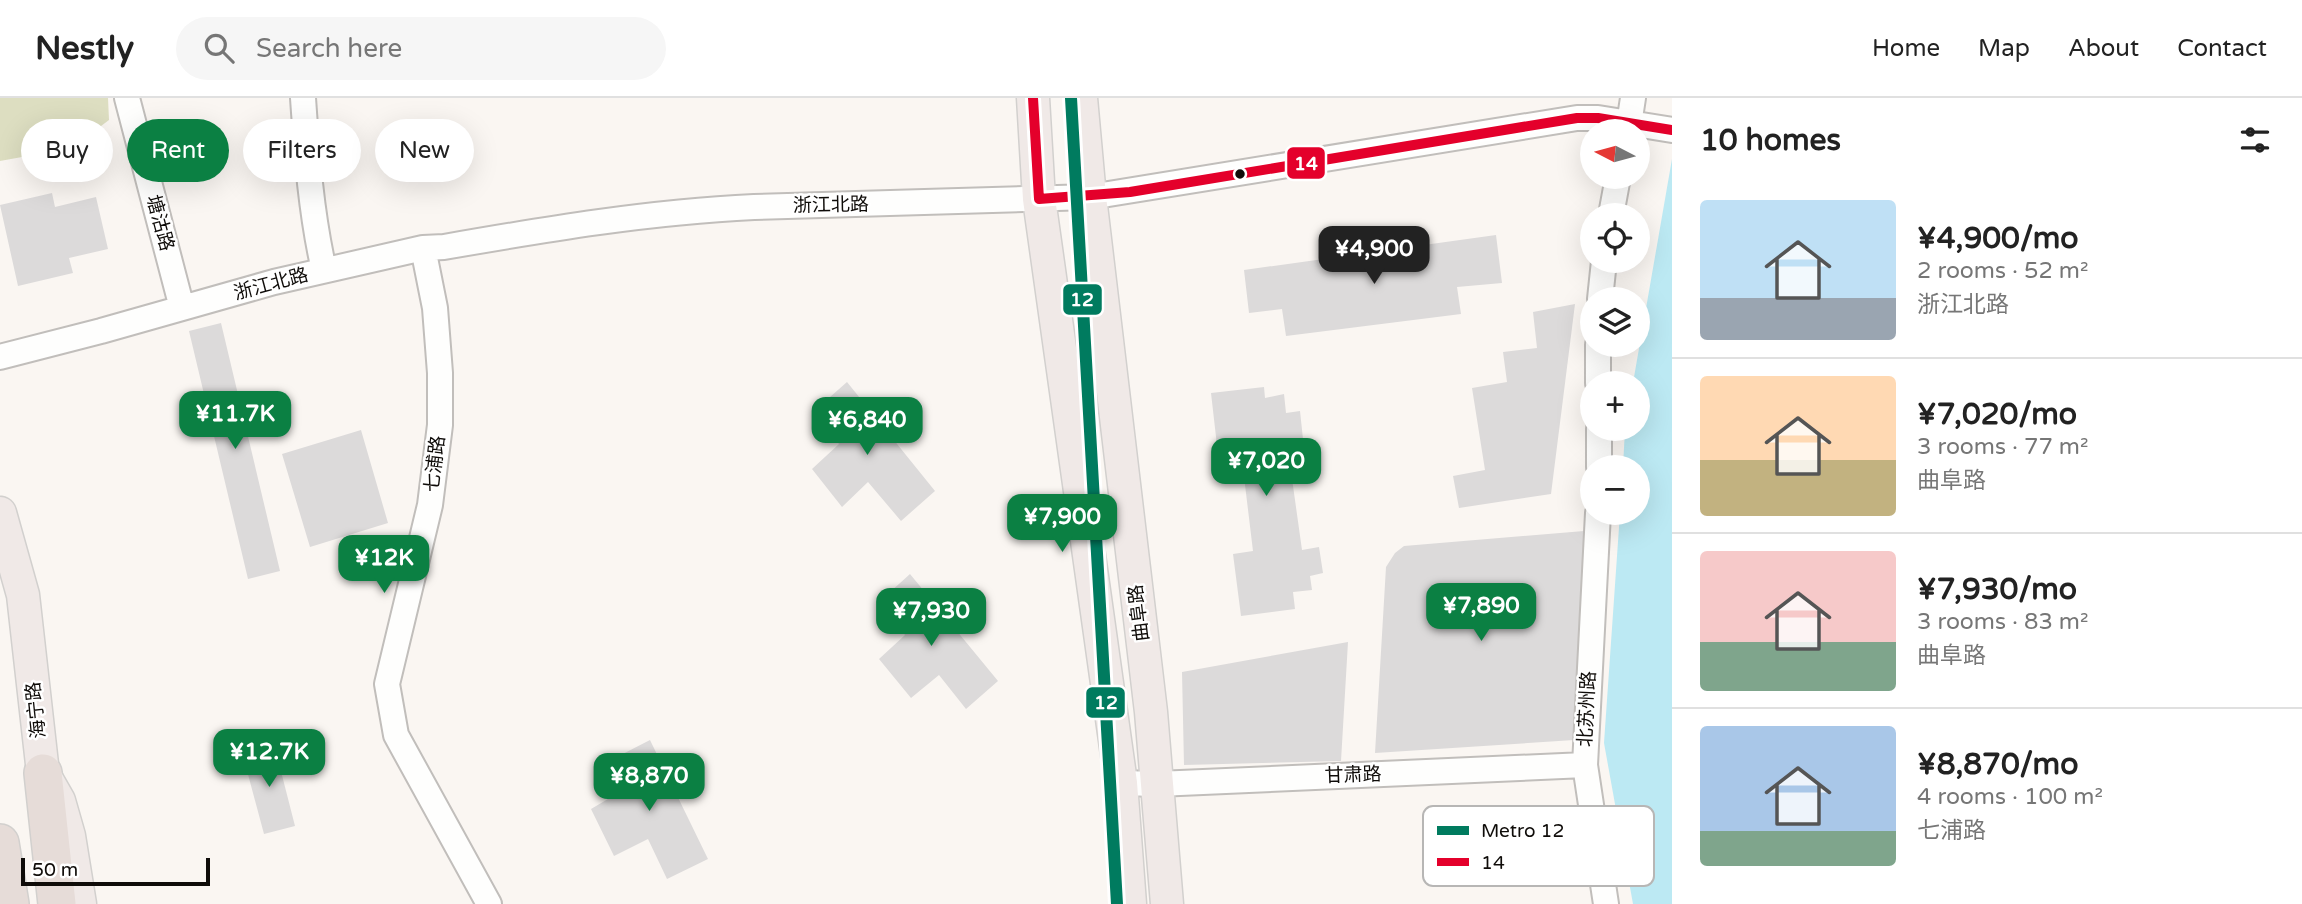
<!DOCTYPE html>
<html lang="en">
<head>
<meta charset="utf-8">
<style>
  body { margin:0; font-family:"Varela Round","Noto Sans SC",sans-serif; background:#f6f6f6; color:#222; height:100vh; display:flex; flex-direction:column; font-size:26px; white-space:nowrap }
  * { box-sizing:border-box; margin:0 }
  p { font-size:23px; color:#767676 }
  .icon { flex:none; width:38px; height:38px; fill:none; stroke:currentColor; stroke-width:2; stroke-linecap:round; stroke-linejoin:round }
  .map { position:relative; flex:1; overflow:hidden }
  .drawer { display:flex; flex-direction:column; background:#fff; width:630px }
  .drawer>* { flex:none }
  .guide { position:absolute; left:21px; top:21px; width:665px; height:63px; display:flex; gap:14px }
  .needle { width:46px; rotate:276deg }
  .tools { position:absolute; left:1580px; top:21px; display:grid; gap:14px }
  .tools a { display:grid; place-items:center; width:70px; height:70px; border-radius:50%; background:#fff; box-shadow:0 7px 28px #0002; font-size:35px }
  .scale { position:absolute; left:21px; bottom:18px; width:189px; box-sizing:border-box; padding-left:7px; border:4px solid #0f0c09; border-top:0; font-size:19px; line-height:24px; white-space:nowrap; color:#0f0c09; -webkit-text-stroke:5px #fff; paint-order:stroke }
  .price { position:absolute; translate:-50% -60px; padding:0 16px; border-radius:14px; background:#0b8043; color:#fff; font-size:23px; line-height:46px; filter:drop-shadow(0 2px 4px #0008) }
  .price::after { content:''; position:absolute; left:50%; top:42px; width:21px; height:16px; margin-left:-10px; background:inherit; clip-path:polygon(0 0,100% 0,50% 100%) }
  .price.active { background:#222; color:#fff }
  ul { padding:0; list-style:none }
  li { display:flex; align-items:center; gap:21px; height:175px; padding:0 28px }
  li+li { border-top:2px solid #e0e0e0 }
  li span { display:grid; place-items:center; flex:none; width:196px; height:140px; border-radius:7px; color:#555 }
  li>.icon { margin-inline-start:auto }
  span .icon { width:84px; height:84px; fill:#fffc; stroke-width:1 }
  li b { font-size:30px }
  h2 { display:flex; justify-content:space-between; align-items:center; height:84px; padding:0 28px; font-size:30px }
  .tag { padding:0 24px; border-radius:32px; background:#fff; box-shadow:0 7px 28px #0002; font-size:24px; line-height:63px }
  .tag.active { background:#0b8043; color:#fff }
  header { display:flex; align-items:center; gap:42px; box-sizing:border-box; height:98px; padding:0 35px; background:#fff; border-bottom:2px solid #e0e0e0 }
  header strong { font-size:33px }
  nav { display:flex; gap:38px; margin-inline-start:auto; font-size:24px }
  .search { width:490px; height:63px; background:#f6f6f6; display:flex; align-items:center; gap:18px; box-sizing:border-box; padding:0 24px; border-radius:38px; color:#767676; font-size:26px }
  main { display:flex; flex:1; min-height:0 }
  .map>svg:first-child { display:block }
  .green { fill:#dddec1 }
  .water { fill:#bce9f3 }
  .building { fill:#dcdada }
  .lines { fill:none; stroke-linecap:round; stroke-linejoin:round }
  .minor-casing { stroke:#c1bebb; stroke-width:28 }
  .major-casing { stroke:#d2d0ce; stroke-width:35 }
  .highway-casing { stroke:#d2d0ce; stroke-width:40 }
  .minor { stroke:#fefefd; stroke-width:24 }
  .major { stroke:#f0e9e7; stroke-width:32 }
  .highway { stroke:#e6dcd8; stroke-width:37 }
  .bus-1-casing { stroke:#fff; stroke-width:16 }
  .bus-1 { stroke:#e4002b; stroke-width:10 }
  .metro-1-casing { stroke:#fff; stroke-width:18 }
  .metro-1 { stroke:#007b5f; stroke-width:12 }
  .bus-dot { fill:#0f0c09; stroke:#fff; stroke-width:2.5 }
  .labels { text-anchor:middle; dominant-baseline:central; stroke-width:5; stroke-linejoin:round; paint-order:stroke }
  .street-label { font-size:19px; fill:#0f0c09; stroke:#fff }
  .key { fill:#fff; stroke:#b7b6b5; stroke-width:2 }
  .key-label { font-size:19px; fill:#0f0c09 }
  .line-badge { stroke:#fff; stroke-width:2.5 }
  .badge-label { font-size:19px; text-anchor:middle; font-weight:bold; fill:#fff }
</style>
</head>
<body>
<header>
<strong>Nestly</strong>
<div class="search"><svg class="icon" aria-label="search" viewBox="0 0 24 24"><circle cx="10" cy="10" r="6"/><path d="M15 15l6 6"/></svg>Search here</div>
<nav><a>Home</a><a>Map</a><a>About</a><a>Contact</a></nav>
</header>
<main>
<div class="map">
<svg width="1672" height="806" viewBox="0 0 1672 806">
  <rect width="100%" height="100%" fill="#faf6f2"/>
  <path class="green" d="M0,0H108L109,22L93,34L67,41L44,55L0,63Z"/>
  <path class="water" d="M1672,61V806H1633L1604,645L1620,415H1638V369H1623L1625,331H1638V285H1633Z"/>
  <path class="building" d="M52,95L55,109L96,99L108,151L69,160L73,175L18,188L0,107Z
    M1496,137L1502,185L1457,189L1461,216L1286,238L1282,211L1249,215L1244,172Z
    M1575,206L1551,396L1459,410L1453,378L1485,372L1472,290L1507,284L1503,254L1537,250L1533,214Z
    M221,225L280,473L248,481L189,233Z
    M847,284L935,393L901,423L868,384L842,409L812,371L839,346L813,314Z
    M1264,289L1265,300L1284,296L1286,315L1300,313L1303,341L1287,345L1302,452L1319,449L1323,475L1310,478L1312,492L1293,494L1295,511L1241,518L1233,456L1253,453L1242,362L1219,365L1211,295Z
    M361,332L388,425L310,449L282,356Z
    M1584,433L1574,642L1375,655L1386,469L1395,455L1404,448Z
    M910,476L998,583L966,611L939,577L911,600L879,561L905,537L879,504Z
    M1348,544L1341,663L1184,667L1182,574Z
    M650,642L708,761L667,781L648,741L614,758L591,711L625,691L611,662Z
    M274,646L295,728L264,736L242,654Z"/>
  <g class="lines">
    <defs>
      <path id="minor" d="M127,0L182,210
        M303,0C307,58 311,115 324,172
        M1628,33L1633,0
        M1611,117L1618,79
        M423,150L435,210L440,275V327L430,407L387,586L396,637L489,806
        M1600,201L1604,163
        M1598,247V285
        M0,259L101,233L274,184L423,150L444,149C547,131 649,114 754,109L1090,99L1577,20H1598L1672,32
        M1599,331V369
        M1598,415L1585,667L1606,806
        M1121,685L1157,686L1585,667"/>
      <path id="major" d="M1033,0L1039,101L1121,685L1130,806
        M1081,0L1090,99L1151,614L1167,806
        M0,415L23,497L43,675L59,703L69,738L80,806"/>
      <path id="highway" d="M43,675L57,806
        M0,745L10,806"/>
    </defs>
    <use href="#minor" class="minor-casing"/>
    <use href="#major" class="major-casing"/>
    <use href="#highway" class="highway-casing"/>
    <use href="#minor" class="minor"/>
    <use href="#major" class="major"/>
    <use href="#highway" class="highway"/>
    <defs>
      <path id="bus-1" d="M1033,0L1039,101L1130,94L1577,20H1598L1672,32"/>
    </defs>
    <use href="#bus-1" class="bus-1-casing"/>
    <use href="#bus-1" class="bus-1"/>
    <defs>
      <path id="metro-1" d="M1071,0L1117,806"/>
    </defs>
    <use href="#metro-1" class="metro-1-casing"/>
    <use href="#metro-1" class="metro-1"/>
  </g>
  <circle class="bus-dot" cx="1240" cy="76" r="6"/>
  <g class="labels">
    <g class="street-label">
      <text transform="translate(831 107) rotate(-1)">浙江北路</text>
      <text transform="translate(160 125) rotate(75)">塘沽路</text>
      <text transform="translate(271 186) rotate(-15)">浙江北路</text>
      <text transform="translate(435 366) rotate(-83)">七浦路</text>
      <text transform="translate(1139 515) rotate(-97)">曲阜路</text>
      <text transform="translate(1587 611) rotate(-87)">北苏州路</text>
      <text transform="translate(36 612) rotate(-96)">海宁路</text>
      <text transform="translate(1353 677) rotate(-2)">甘肃路</text>
    </g>
  </g>
  <rect x="1423" y="708" width="231" height="80" rx="10" class="key"/>
  <rect x="1437" y="728" width="32" height="9" fill="#007b5f"/>
  <rect x="1437" y="760" width="32" height="8" fill="#e4002b"/>
  <g class="key-label">
    <text x="1481" y="739">Metro 12</text>
    <text x="1481" y="771">14</text>
  </g>
  <g class="line-badge">
    <rect x="1286" y="48" width="40" height="34" rx="7" fill="#e4002b"/>
    <rect x="1062" y="185" width="41" height="33" rx="7" fill="#007b5f"/>
    <rect x="1085" y="588" width="41" height="33" rx="7" fill="#007b5f"/>
  </g>
  <g class="badge-label">
    <text x="1306" y="72">14</text>
    <text x="1082" y="208">12</text>
    <text x="1106" y="611">12</text>
  </g>
</svg>
<div class="tools">
<a><svg class="needle" viewBox="-14 -14 28 28"><path d="M0-13l5 13h-10z" fill="#e53935"/><path d="M0 13l5-13h-10z" fill="#767676"/></svg></a>
<a><svg class="icon" aria-label="locate" viewBox="0 0 24 24"><circle cx="12" cy="12" r="6"/><path d="M12 2v4M12 18v4M2 12h4M18 12h4"/></svg></a>
<a><svg class="icon" aria-label="layers" viewBox="0 0 24 24"><path d="M12 4l9 5-9 5-9-5zM3 14l9 5 9-5"/></svg></a>
<a>+</a>
<a>−</a>
</div>
<div class="scale">50 m</div>
<b class="price active" style="left:1374px;top:188px">¥4,900</b>
<b class="price" style="left:235px;top:353px">¥11.7K</b>
<b class="price" style="left:867px;top:359px">¥6,840</b>
<b class="price" style="left:1266px;top:400px">¥7,020</b>
<b class="price" style="left:1062px;top:456px">¥7,900</b>
<b class="price" style="left:384px;top:497px">¥12K</b>
<b class="price" style="left:1481px;top:545px">¥7,890</b>
<b class="price" style="left:931px;top:550px">¥7,930</b>
<b class="price" style="left:269px;top:691px">¥12.7K</b>
<b class="price" style="left:649px;top:715px">¥8,870</b>
<div class="guide">
<a class="tag">Buy</a>
<a class="tag active">Rent</a>
<a class="tag">Filters</a>
<a class="tag">New</a>
</div>
</div>
<section class="drawer">
<h2>10 homes<svg class="icon" aria-label="filters" viewBox="0 0 24 24"><path d="M4 7h16M4 17h16"/><circle cx="9" cy="7" r="2"/><circle cx="15" cy="17" r="2"/></svg></h2>
<ul>
<li><span style="background:linear-gradient(#bfe0f5 70%,#9aa5b1 0)"><svg class="icon" aria-label="home" viewBox="0 0 24 24"><path d="M3 11l9-7 9 7M6 9v11h12V9"/></svg></span><div><b>¥4,900/mo</b><p>2 rooms · 52 m²</p><p>浙江北路</p></div></li>
<li><span style="background:linear-gradient(#ffd9b3 60%,#c2b280 0)"><svg class="icon" aria-label="home" viewBox="0 0 24 24"><path d="M3 11l9-7 9 7M6 9v11h12V9"/></svg></span><div><b>¥7,020/mo</b><p>3 rooms · 77 m²</p><p>曲阜路</p></div></li>
<li><span style="background:linear-gradient(#f6c9c9 65%,#7fa58c 0)"><svg class="icon" aria-label="home" viewBox="0 0 24 24"><path d="M3 11l9-7 9 7M6 9v11h12V9"/></svg></span><div><b>¥7,930/mo</b><p>3 rooms · 83 m²</p><p>曲阜路</p></div></li>
<li><span style="background:linear-gradient(#a9c7e8 75%,#7fa58c 0)"><svg class="icon" aria-label="home" viewBox="0 0 24 24"><path d="M3 11l9-7 9 7M6 9v11h12V9"/></svg></span><div><b>¥8,870/mo</b><p>4 rooms · 100 m²</p><p>七浦路</p></div></li>
</ul>
</section>
</main>
</body>
</html>
